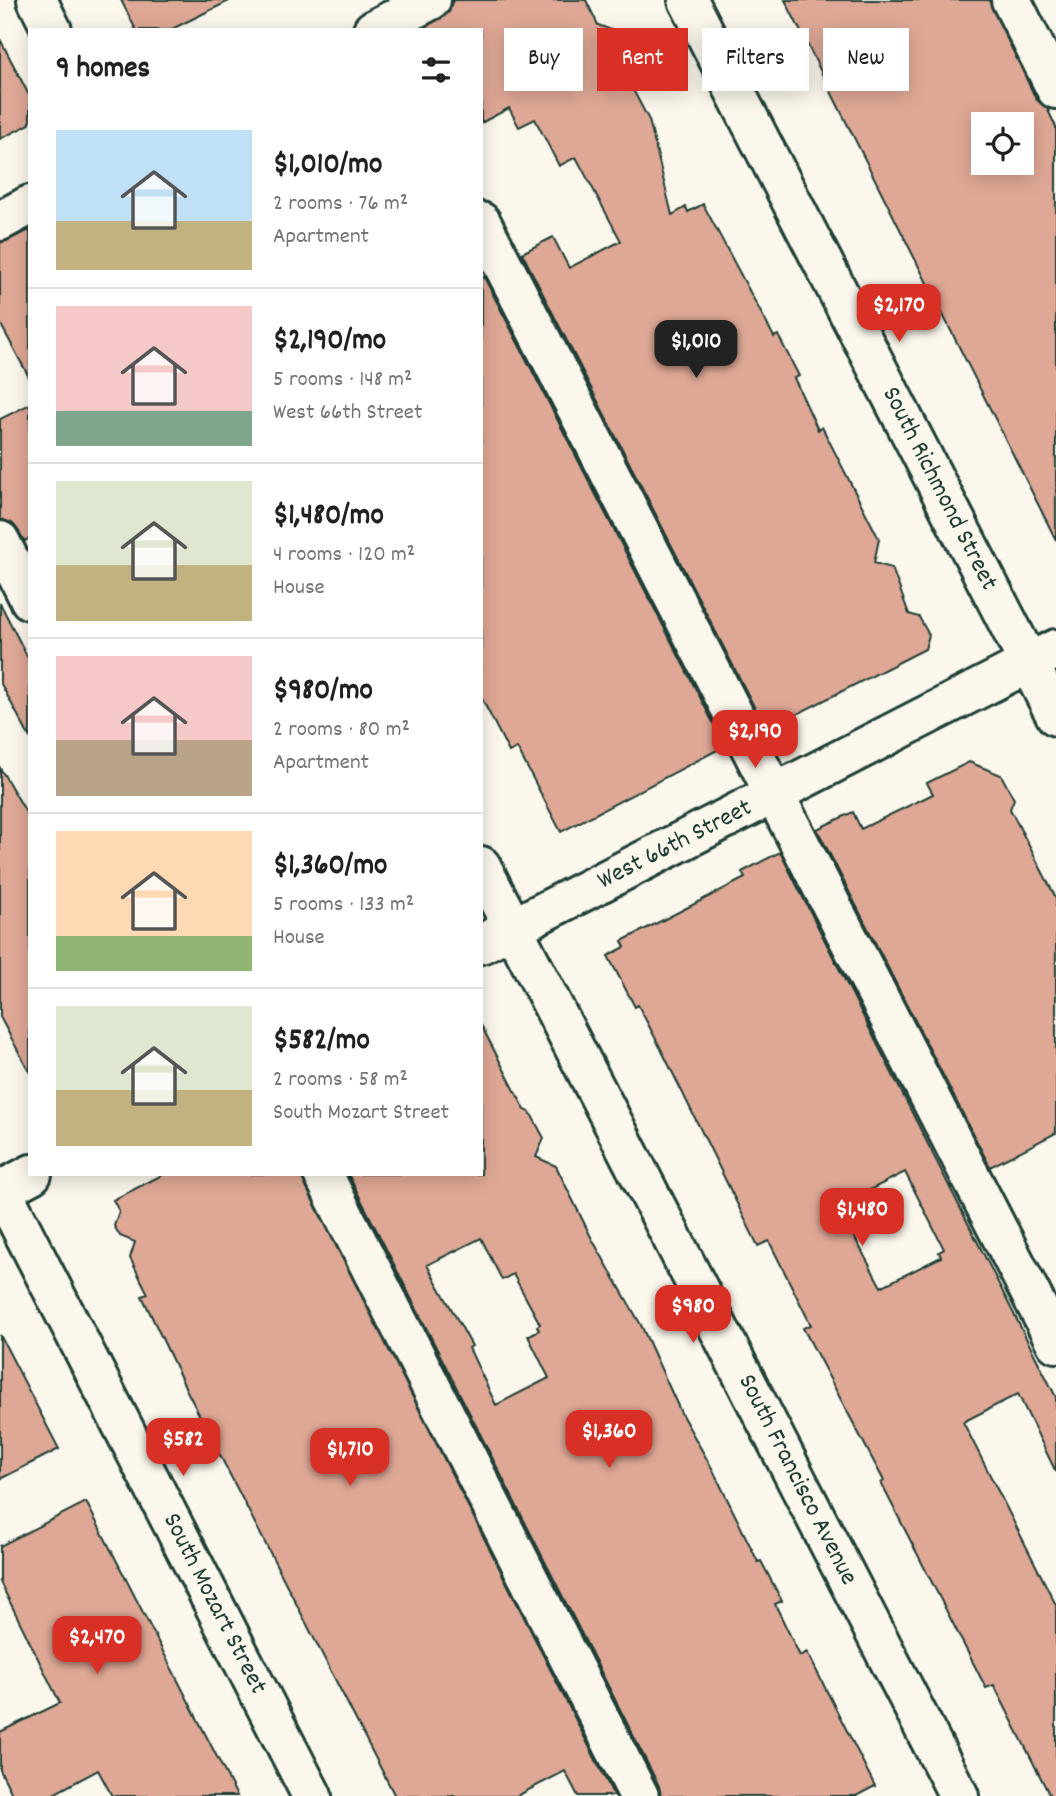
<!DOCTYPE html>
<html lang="en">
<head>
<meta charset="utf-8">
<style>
  body { margin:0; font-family:Dekko,sans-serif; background:#f2f2f2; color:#202124; height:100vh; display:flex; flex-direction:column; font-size:26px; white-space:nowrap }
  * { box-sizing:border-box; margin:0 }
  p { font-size:23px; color:#757577 }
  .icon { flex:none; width:38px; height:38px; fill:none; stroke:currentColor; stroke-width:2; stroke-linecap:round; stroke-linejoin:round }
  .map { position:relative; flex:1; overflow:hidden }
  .side { position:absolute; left:28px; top:28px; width:455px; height:1148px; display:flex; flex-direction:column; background:#fff; border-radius:0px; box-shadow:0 4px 18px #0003 }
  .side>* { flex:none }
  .top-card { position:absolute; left:504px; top:28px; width:446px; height:63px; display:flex; gap:14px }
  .fabs { position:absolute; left:971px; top:112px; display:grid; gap:14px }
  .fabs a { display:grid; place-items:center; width:63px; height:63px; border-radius:0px; background:#fff; box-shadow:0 4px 18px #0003; font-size:35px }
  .price { position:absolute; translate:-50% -60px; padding:0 16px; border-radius:14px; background:#d93025; color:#fff; font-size:23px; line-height:46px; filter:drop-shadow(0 2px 4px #0008) }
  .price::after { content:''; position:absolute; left:50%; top:42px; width:21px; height:16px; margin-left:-10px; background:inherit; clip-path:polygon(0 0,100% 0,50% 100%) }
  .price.selected { background:#222; color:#fff }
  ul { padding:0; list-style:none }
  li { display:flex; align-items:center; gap:21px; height:175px; padding:0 28px }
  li+li { border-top:2px solid #e0e0e0 }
  li span { display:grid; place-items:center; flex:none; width:196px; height:140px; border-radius:0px; color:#555 }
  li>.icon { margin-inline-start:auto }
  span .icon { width:84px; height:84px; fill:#fffc; stroke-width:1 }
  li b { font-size:30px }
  h2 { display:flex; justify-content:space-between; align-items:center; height:84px; padding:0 28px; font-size:30px }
  .pill { padding:0 24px; border-radius:0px; background:#fff; box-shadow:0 4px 18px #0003; font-size:24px; line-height:63px }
  .pill.selected { background:#d93025; color:#fff }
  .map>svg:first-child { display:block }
  .building { fill:#dfa896; stroke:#1f3d34; stroke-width:2; fill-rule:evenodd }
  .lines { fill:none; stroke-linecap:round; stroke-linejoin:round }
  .minor-casing { stroke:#1f3d34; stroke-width:44 }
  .minor { stroke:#fbf7ec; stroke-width:38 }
  .labels { text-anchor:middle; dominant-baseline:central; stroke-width:6; stroke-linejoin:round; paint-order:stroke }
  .street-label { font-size:26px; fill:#1f3d34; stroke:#fbf7ec }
</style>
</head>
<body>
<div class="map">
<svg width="1056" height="1796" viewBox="0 0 1056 1796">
  <rect width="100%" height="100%" fill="#fbf7ec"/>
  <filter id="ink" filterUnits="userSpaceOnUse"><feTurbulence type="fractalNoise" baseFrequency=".0143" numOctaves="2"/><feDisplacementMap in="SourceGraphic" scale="14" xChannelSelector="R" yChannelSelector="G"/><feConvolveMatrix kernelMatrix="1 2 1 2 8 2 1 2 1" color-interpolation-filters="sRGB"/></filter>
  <g filter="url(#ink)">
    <path class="building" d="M121,0H231L170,30H136Z
      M453,0H586L598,25L617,32L629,55L623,71L649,120L672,215L686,207L688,212L703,204L774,337L778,335L799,376L794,378L818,430L822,427L879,539L874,563L892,568L909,614L919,617L929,635L925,649L766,730L522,253L553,237L569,268L621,241L576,157L559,166L535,119L519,127L509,108L481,123V30H421L449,12Z
      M785,0H989L1036,99L1047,108L1056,127V540ZM984,124H1022V163H984Z
      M0,39L30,97V124L0,139Z
      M30,230V379L0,323V243Z
      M484,277L725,746L561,832L517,748L509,752L481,697V278Z
      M30,404V538L25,541L12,523L0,519V419Z
      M0,603L30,662V738L0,682Z
      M969,762L1001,775L1014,799L1010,809L1056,898V1133L990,1167L817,829L853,812L861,829L933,794L927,783Z
      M0,768L30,819V1073L0,1017Z
      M780,852L1056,1397V1472L1018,1394L963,1422L1056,1605V1796H1050L994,1685L986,1688L881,1483L884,1481L803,1328L811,1325L769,1241L758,1246L661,1049L638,1005L635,1007L608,956L625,947L622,941L745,878L742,872ZM905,1172L944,1249L939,1252L941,1257L881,1287L838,1206Z
      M481,1025L525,1110L530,1112L544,1138L536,1157L556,1166L592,1239L641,1325L682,1415L713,1470L758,1562L761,1561L782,1601L775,1604L800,1656L807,1652L875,1786L856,1796H661L659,1786L348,1174H481ZM481,1238L502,1280L513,1274L540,1324L537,1326L539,1330L528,1336L549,1378L496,1405L469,1348L472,1346L427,1265Z
      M164,1174H301L614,1796H578L565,1771L517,1796H395L187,1391L142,1296L148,1294L130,1258L135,1242L120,1236L114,1226L119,1211L113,1200Z
      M0,1335L59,1449L0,1479Z
      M86,1502L110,1548L237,1796H112L98,1770L50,1796H13L0,1770V1732L60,1703L0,1582V1546Z"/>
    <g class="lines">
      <defs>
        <path id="minor" d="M37,0L52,30
          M688,0L1056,716
          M1011,0L1056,89
          M373,30L431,0
          M0,221L30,205
          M481,222L1056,1343
          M0,541L30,600
          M481,866L959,1796
          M481,944L1056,649
          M323,1174L639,1796
          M0,1187L312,1796
          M0,1191L32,1174"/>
      </defs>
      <use href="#minor" class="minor-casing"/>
      <use href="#minor" class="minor"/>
    </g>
  </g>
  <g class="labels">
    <g class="street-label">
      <text transform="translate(939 489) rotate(63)">South Richmond Street</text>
      <text transform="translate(675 845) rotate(-27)">West 66th Street</text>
      <text transform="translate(797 1480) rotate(63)">South Francisco Avenue</text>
      <text transform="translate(214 1604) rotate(63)">South Mozart Street</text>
    </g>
  </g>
</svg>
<div class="fabs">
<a><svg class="icon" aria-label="locate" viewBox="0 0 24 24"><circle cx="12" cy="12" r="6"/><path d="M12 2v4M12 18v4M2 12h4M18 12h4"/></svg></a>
</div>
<b class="price" style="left:899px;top:344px">$2,170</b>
<b class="price selected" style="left:696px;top:380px">$1,010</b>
<b class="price" style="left:755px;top:770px">$2,190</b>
<b class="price" style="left:862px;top:1248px">$1,480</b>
<b class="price" style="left:693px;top:1345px">$980</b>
<b class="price" style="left:609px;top:1470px">$1,360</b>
<b class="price" style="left:183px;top:1478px">$582</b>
<b class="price" style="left:350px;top:1488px">$1,710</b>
<b class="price" style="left:97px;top:1676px">$2,470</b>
<div class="top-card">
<a class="pill">Buy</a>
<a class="pill selected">Rent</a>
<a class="pill">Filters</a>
<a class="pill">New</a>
</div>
<section class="side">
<h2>9 homes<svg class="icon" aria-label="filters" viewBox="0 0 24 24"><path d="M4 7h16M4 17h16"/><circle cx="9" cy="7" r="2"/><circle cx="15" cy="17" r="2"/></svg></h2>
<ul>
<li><span style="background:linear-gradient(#bfe0f5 65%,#c2b280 0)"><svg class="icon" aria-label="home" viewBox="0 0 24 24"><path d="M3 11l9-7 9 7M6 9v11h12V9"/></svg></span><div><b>$1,010/mo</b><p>2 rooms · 76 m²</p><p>Apartment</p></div></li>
<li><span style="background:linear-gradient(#f6c9c9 75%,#7fa58c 0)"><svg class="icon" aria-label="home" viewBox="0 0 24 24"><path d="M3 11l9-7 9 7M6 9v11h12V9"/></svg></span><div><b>$2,190/mo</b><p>5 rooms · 148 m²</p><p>West 66th Street</p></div></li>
<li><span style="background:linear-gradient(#dfe7d0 60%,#c2b280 0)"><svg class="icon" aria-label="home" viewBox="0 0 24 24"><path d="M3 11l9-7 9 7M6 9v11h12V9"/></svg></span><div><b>$1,480/mo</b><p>4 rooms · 120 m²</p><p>House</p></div></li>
<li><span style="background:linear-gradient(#f6c9c9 60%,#b9a48a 0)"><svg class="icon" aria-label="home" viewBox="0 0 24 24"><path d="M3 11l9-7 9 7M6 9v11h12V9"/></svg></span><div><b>$980/mo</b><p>2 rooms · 80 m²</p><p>Apartment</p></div></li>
<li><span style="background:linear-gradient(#ffd9b3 75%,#8fb573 0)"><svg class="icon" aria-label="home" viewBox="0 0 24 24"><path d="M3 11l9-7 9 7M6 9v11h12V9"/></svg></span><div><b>$1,360/mo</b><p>5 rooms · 133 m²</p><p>House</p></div></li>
<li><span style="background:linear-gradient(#dfe7d0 60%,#c2b280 0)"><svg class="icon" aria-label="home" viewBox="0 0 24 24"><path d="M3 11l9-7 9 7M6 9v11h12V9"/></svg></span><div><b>$582/mo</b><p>2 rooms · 58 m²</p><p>South Mozart Street</p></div></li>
</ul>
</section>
</div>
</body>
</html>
